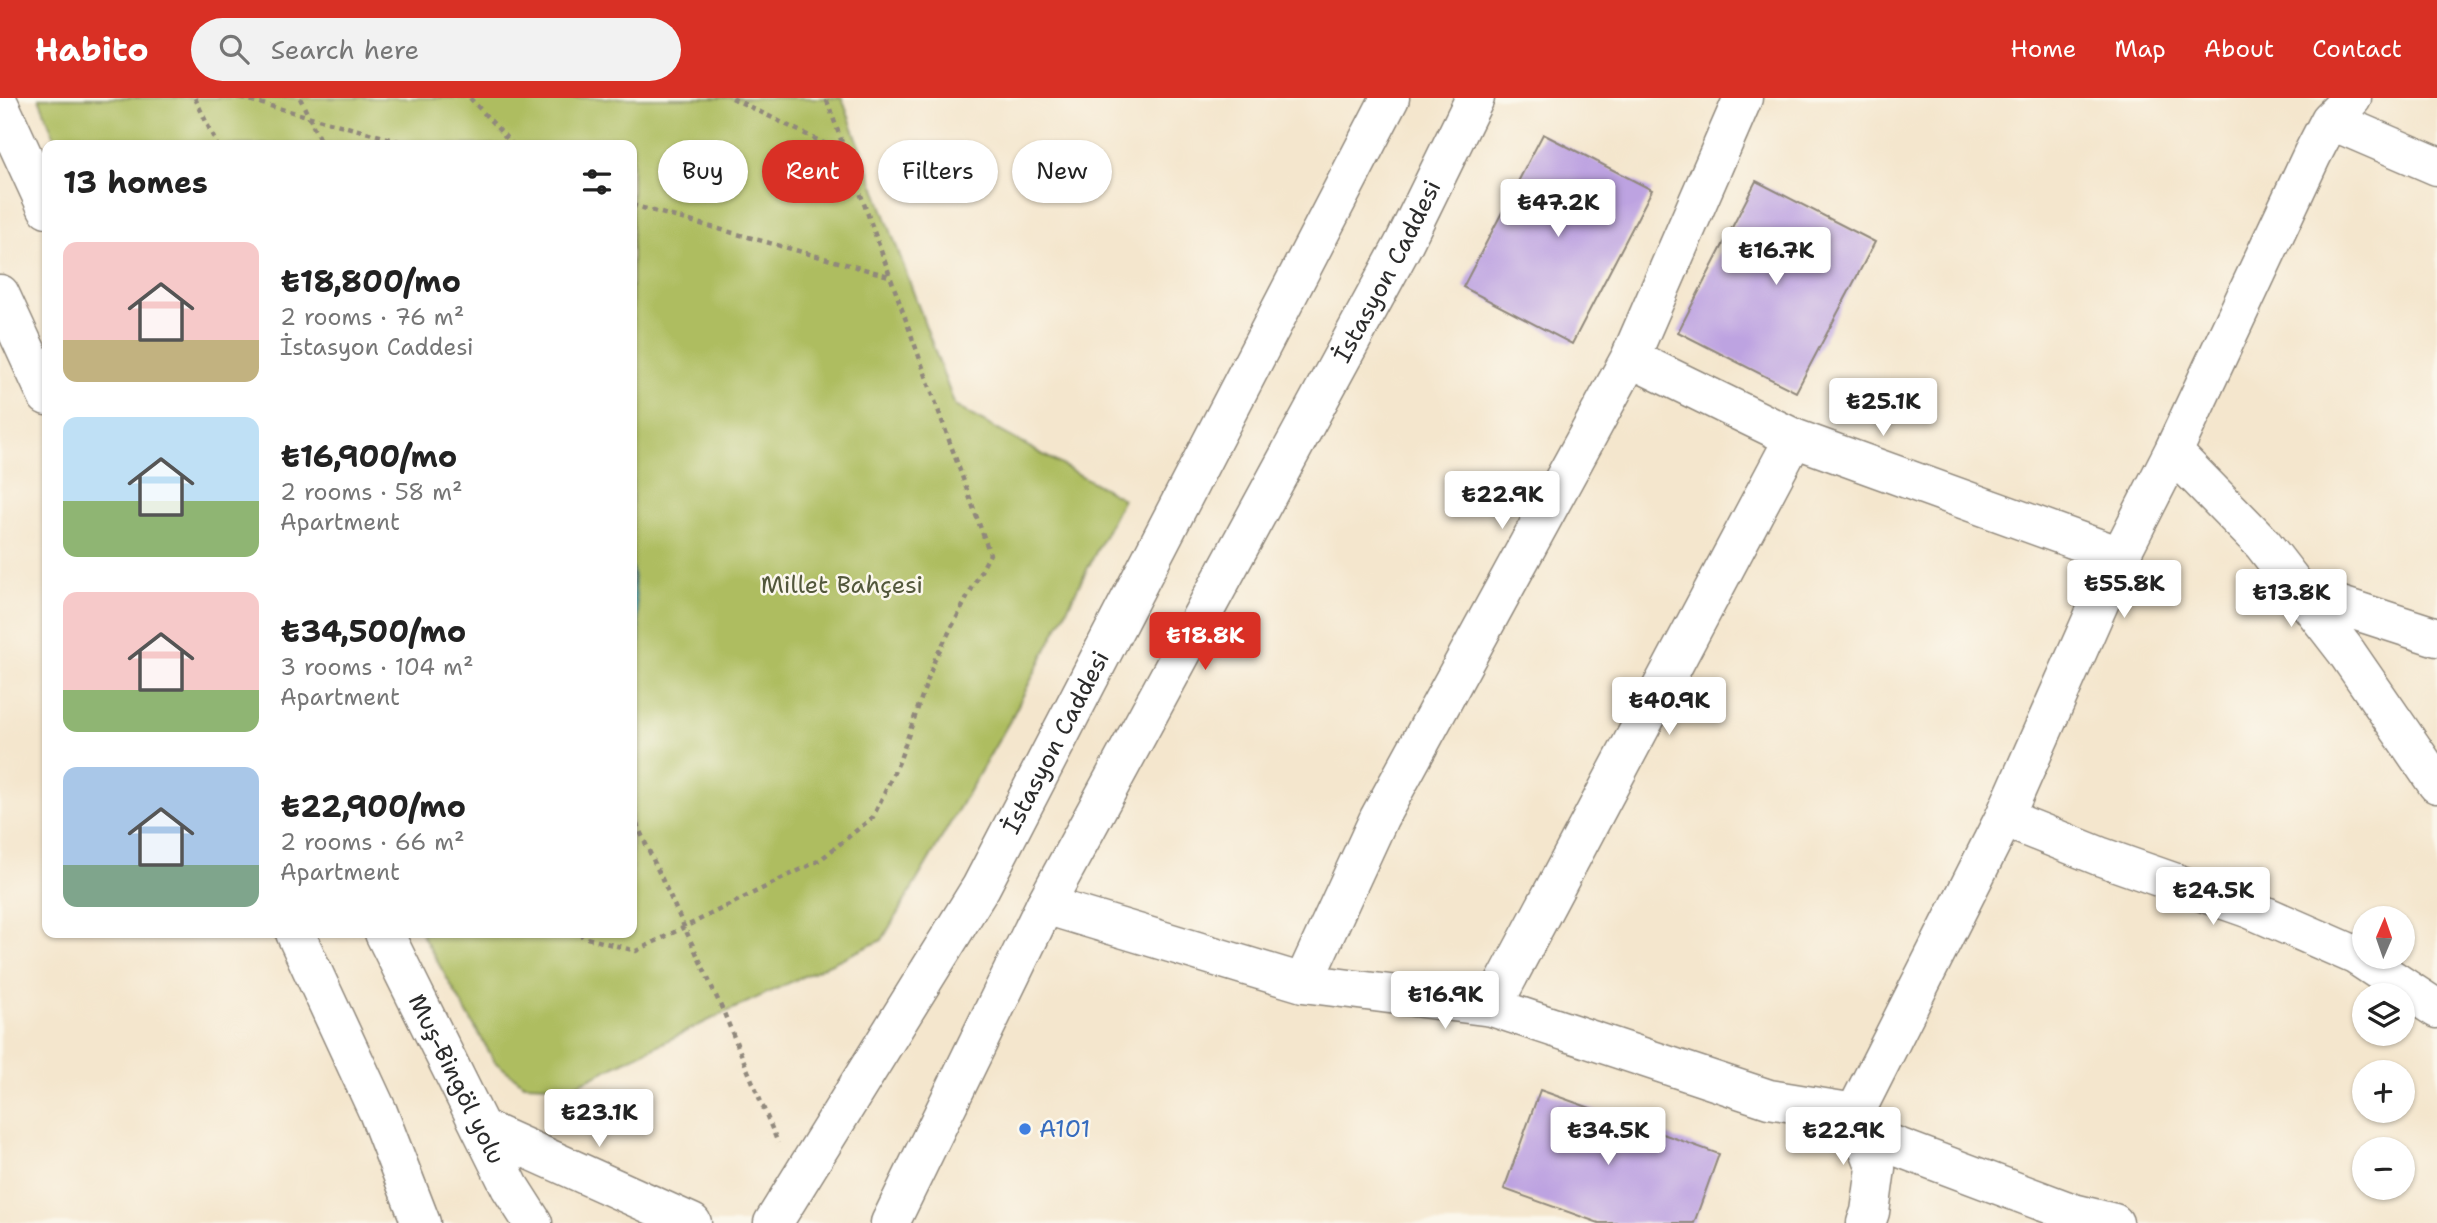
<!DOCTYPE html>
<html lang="en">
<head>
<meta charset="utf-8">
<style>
  body { margin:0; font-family:"Shantell Sans",sans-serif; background:#f2f2f2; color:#222; height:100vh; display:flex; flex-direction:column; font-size:26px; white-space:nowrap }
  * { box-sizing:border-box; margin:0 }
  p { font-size:23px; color:#767676 }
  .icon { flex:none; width:38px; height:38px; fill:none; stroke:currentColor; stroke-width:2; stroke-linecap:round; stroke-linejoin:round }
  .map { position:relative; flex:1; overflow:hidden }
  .sheet { position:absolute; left:42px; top:42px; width:595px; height:798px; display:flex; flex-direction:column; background:#fff; border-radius:14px; box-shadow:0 2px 5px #0004 }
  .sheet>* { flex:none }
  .hud { position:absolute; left:658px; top:42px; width:665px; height:63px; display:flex; gap:14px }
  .needle { width:46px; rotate:2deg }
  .fabs { position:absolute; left:2352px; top:808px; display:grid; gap:14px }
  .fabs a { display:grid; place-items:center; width:63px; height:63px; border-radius:50%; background:#fff; box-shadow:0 2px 5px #0004; font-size:35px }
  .price { position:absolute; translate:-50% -60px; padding:0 16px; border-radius:7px; background:#fff; color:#222; font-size:23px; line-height:46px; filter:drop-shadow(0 2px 4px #0008) }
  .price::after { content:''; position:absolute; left:50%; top:42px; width:21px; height:16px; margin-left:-10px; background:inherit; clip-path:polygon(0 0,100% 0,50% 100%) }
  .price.active { background:#d93025; color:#fff }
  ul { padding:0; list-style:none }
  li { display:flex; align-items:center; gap:21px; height:175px; padding:0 21px }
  li span { display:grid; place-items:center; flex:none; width:196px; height:140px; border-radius:14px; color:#555 }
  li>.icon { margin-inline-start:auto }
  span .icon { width:84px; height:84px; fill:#fffc; stroke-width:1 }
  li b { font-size:30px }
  h2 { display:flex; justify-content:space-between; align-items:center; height:84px; padding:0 21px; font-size:30px }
  .pill { padding:0 24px; border-radius:32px; background:#fff; box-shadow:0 2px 5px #0004; font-size:24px; line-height:63px }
  .pill.active { background:#d93025; color:#fff }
  header { display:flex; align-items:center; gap:42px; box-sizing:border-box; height:98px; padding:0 35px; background:#d93025; color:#fff }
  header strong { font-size:33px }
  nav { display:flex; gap:38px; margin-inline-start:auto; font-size:24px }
  .search { width:490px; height:63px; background:#f2f2f2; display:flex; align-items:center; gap:18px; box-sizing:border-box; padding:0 24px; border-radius:38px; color:#767676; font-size:26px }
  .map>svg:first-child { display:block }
  .green { fill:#aebd60; stroke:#6c7446; stroke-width:2 }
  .water { fill:#49b7c3; stroke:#3a7177; stroke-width:2 }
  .building { fill:#bda3e1 }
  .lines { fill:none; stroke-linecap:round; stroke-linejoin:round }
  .minor-casing { stroke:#90887c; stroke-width:41 }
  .secondary-casing { stroke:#90887c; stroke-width:41 }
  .trunk-casing { stroke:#90887c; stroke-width:41 }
  .path { stroke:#90887c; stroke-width:4.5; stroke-dasharray:5 5; stroke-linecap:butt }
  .minor { stroke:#fff; stroke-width:38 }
  .secondary { stroke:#fff; stroke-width:38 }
  .trunk { stroke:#fff; stroke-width:38 }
  .shop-dot { fill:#3f7fe0; stroke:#fbf7ec; stroke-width:2.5 }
  .labels { text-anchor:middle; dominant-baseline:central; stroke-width:5; stroke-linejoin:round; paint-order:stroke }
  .street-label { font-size:24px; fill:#2b2b2b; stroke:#fbf7ec }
  .park-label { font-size:24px; fill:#52573b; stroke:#fbf7ec }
  .shop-label { font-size:24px; fill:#366cbe; stroke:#fbf7ec; text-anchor:start }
</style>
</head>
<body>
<header>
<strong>Habito</strong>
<div class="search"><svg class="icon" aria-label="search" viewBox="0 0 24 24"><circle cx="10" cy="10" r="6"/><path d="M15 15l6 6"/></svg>Search here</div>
<nav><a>Home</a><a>Map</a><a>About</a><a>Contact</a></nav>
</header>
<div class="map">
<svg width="2437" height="1125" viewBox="0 0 2437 1125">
  <rect width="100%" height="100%" fill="#fbf7ec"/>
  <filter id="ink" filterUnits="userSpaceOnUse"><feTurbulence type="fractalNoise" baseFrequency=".0143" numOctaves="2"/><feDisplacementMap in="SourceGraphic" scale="14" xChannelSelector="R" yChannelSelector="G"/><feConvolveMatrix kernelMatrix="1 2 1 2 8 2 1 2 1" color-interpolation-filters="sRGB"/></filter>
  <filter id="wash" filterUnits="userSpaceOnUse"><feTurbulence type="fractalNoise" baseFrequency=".00686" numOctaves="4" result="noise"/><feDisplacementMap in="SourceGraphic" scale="28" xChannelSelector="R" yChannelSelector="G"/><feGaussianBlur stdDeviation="1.57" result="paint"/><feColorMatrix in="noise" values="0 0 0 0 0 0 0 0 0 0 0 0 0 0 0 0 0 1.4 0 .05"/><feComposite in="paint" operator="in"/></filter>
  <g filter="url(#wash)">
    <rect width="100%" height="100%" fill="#f4e6cd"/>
    <path class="green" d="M39,0H842L955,308L1123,401L1011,621L882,842L724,915L574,988L524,986L495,964L421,835H632V47H58Z"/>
    <path class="water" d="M632,466C634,490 648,558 632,575Z"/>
    <g id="blocks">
      <path class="building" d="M1543,36L1652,92L1572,246L1463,189Z
        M1756,83L1875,144L1796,294L1678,234Z
        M1540,992L1719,1056L1694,1125H1599L1504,1091Z"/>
    </g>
  </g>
  <g filter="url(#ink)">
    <use href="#blocks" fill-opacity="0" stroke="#90887c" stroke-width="2"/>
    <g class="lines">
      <defs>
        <path id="minor" d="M2330,22L2437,68
          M1630,260L1794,340L2120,458
          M2173,354L2263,446L2345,552L2437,686
          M2301,495L2437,539
          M2004,720L2099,758L2250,811L2355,857L2437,911
          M1045,807L1303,885L1492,909L1769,1001L1855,1015
          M1303,885L1379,720L1630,260L1743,0
          M1492,909L1794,340
          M1863,1036L2073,1115L2114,1125
          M1866,1125L1870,1114L1876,1070L1855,1015L2004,720L2120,458L2173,354L2312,57L2330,22L2352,0"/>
        <g id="secondary">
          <path d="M481,1030L692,1125"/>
          <path id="s1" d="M773,1125L981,789L1390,0"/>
          <path id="s2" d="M890,1125L1045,807L1403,147L1475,0"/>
        </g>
        <g id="trunk">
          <path d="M0,8L47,110"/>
          <path d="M0,196L47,298"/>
          <path d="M295,835L378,1014L421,1125"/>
          <path id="s3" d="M384,835L510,1089L533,1125"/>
        </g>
      </defs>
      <use href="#minor" class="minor-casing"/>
      <use href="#secondary" class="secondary-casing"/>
      <use href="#trunk" class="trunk-casing"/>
      <path class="path" d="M195,0L217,47
        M241,0L413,47
        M300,0L322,47
        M470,0L513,47
        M732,0L846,56
        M632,107L889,178
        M632,716L724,915L778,1045
        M579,835L583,839L636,853L820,762L873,719L899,664L935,561L990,456L826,0"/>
      <use href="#minor" class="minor"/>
      <use href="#secondary" class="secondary"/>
      <use href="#trunk" class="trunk"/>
    </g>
  </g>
  <circle class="shop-dot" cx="1025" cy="1031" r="7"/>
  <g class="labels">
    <g class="street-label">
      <text stroke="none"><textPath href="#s2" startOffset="1074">İstasyon Caddesi</textPath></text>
      <text stroke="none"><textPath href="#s1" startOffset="558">İstasyon Caddesi</textPath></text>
      <text stroke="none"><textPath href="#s3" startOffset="163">Muş-Bingöl yolu</textPath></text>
    </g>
    <g class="park-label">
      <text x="842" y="487">Millet Bahçesi</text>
    </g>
    <g class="shop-label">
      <text x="1039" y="1031">A101</text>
    </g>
  </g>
</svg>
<div class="fabs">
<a><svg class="needle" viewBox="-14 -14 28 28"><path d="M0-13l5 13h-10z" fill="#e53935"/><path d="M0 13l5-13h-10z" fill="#767676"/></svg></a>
<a><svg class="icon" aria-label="layers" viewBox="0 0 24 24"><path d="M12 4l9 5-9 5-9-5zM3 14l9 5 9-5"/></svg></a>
<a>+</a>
<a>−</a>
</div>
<b class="price" style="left:1558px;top:141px">₺47.2K</b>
<b class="price" style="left:1776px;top:189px">₺16.7K</b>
<b class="price" style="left:1883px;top:340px">₺25.1K</b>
<b class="price" style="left:1502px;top:433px">₺22.9K</b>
<b class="price" style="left:2124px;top:522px">₺55.8K</b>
<b class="price" style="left:2291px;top:531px">₺13.8K</b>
<b class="price active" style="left:1205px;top:574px">₺18.8K</b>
<b class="price" style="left:1669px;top:639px">₺40.9K</b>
<b class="price" style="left:2213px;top:829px">₺24.5K</b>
<b class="price" style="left:1445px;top:933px">₺16.9K</b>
<b class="price" style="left:599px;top:1051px">₺23.1K</b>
<b class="price" style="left:1608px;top:1069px">₺34.5K</b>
<b class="price" style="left:1843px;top:1069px">₺22.9K</b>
<div class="hud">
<a class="pill">Buy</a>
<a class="pill active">Rent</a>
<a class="pill">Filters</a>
<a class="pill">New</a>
</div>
<section class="sheet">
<h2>13 homes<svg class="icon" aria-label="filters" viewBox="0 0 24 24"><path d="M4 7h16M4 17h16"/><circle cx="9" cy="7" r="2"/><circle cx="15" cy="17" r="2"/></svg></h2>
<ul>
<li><span style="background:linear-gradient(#f6c9c9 70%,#c2b280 0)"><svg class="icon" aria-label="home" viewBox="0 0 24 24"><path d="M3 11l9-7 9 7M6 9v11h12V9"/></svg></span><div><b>₺18,800/mo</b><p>2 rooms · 76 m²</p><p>İstasyon Caddesi</p></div></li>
<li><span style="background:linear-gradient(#bfe0f5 60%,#8fb573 0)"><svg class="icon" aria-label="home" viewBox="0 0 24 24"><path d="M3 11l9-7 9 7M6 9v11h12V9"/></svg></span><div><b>₺16,900/mo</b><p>2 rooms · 58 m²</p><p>Apartment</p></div></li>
<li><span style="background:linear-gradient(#f6c9c9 70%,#8fb573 0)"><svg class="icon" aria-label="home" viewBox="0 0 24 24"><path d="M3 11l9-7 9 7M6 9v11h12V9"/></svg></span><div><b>₺34,500/mo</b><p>3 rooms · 104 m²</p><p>Apartment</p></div></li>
<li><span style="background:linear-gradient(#a9c7e8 70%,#7fa58c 0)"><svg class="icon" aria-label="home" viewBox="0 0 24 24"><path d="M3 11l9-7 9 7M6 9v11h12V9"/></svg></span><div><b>₺22,900/mo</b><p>2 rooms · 66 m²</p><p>Apartment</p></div></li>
</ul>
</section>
</div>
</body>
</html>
